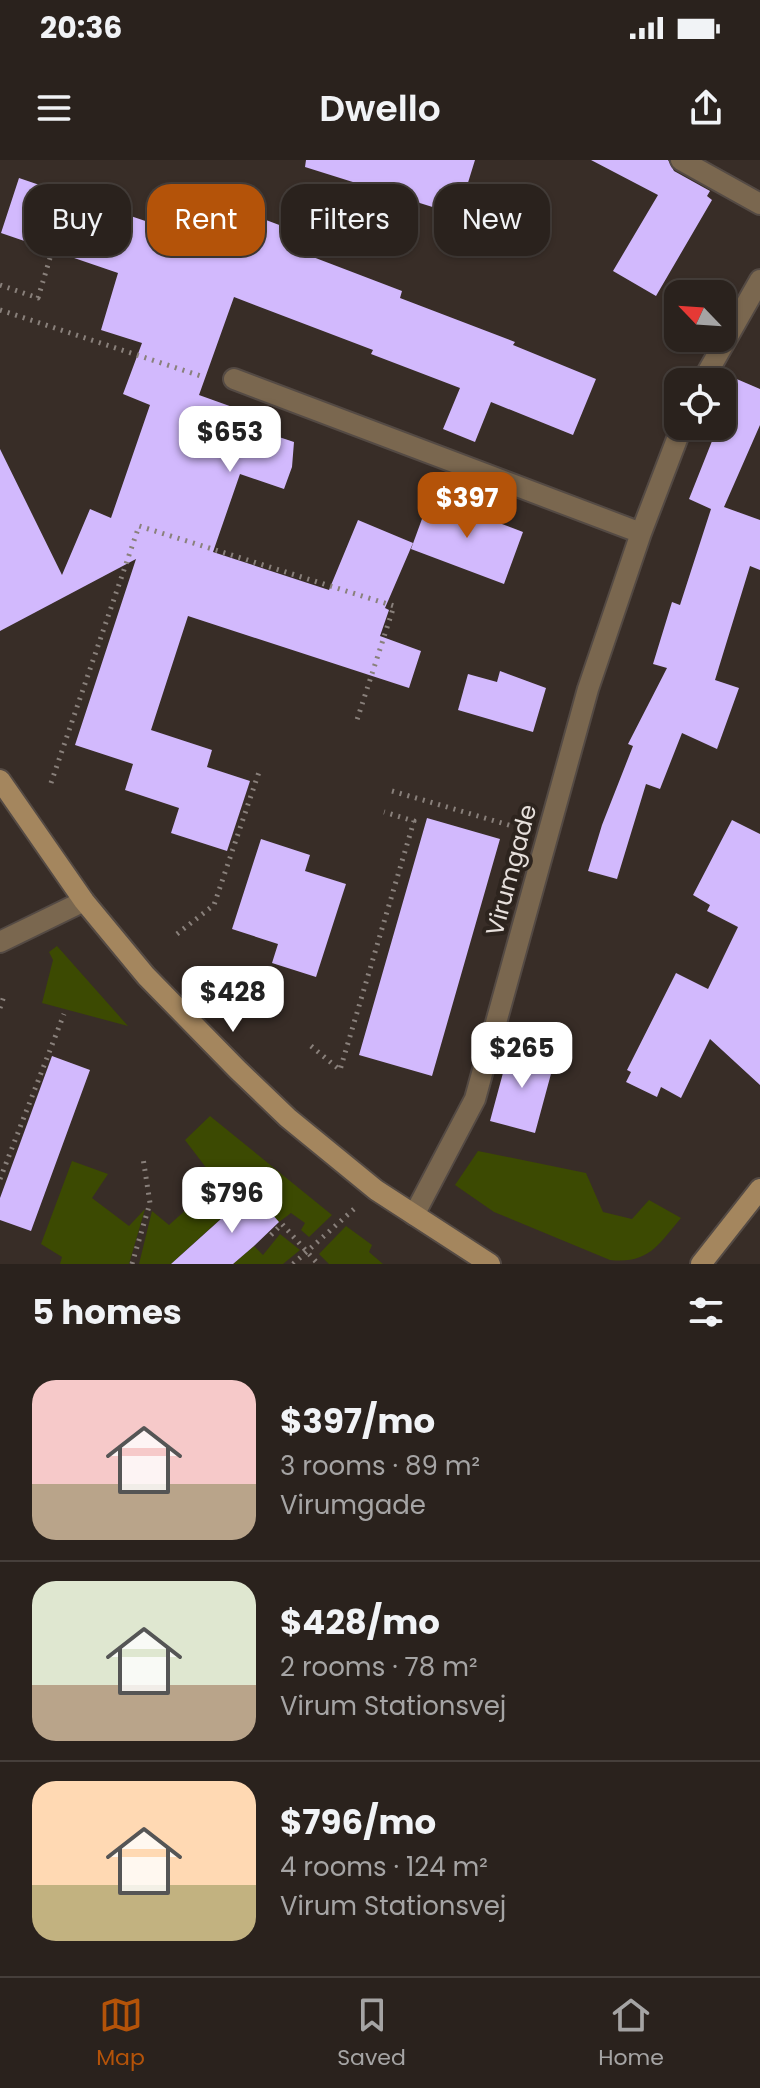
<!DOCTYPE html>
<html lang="en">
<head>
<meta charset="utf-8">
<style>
  body { margin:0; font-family:Poppins,sans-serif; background:#322a26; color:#f1f3f6; height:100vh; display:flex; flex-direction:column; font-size:30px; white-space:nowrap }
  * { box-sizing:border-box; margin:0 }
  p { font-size:26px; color:#a5a4a4 }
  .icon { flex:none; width:44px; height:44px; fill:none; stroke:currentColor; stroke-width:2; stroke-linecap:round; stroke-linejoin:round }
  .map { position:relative; height:1104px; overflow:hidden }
  .side { display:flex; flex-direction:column; background:#2a221d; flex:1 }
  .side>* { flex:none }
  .guide { position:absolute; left:24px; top:24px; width:712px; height:72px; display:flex; gap:16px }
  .needle { width:52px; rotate:295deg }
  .buttons { position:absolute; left:664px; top:120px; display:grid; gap:16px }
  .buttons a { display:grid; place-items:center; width:72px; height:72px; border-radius:16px; background:#2a221d; box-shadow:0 2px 6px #0004,0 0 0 2px #463f3b; font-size:40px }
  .price { position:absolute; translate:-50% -68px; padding:0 18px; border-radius:16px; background:#fff; color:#222; font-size:26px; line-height:52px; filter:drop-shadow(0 2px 4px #0008) }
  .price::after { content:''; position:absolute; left:50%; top:48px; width:24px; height:18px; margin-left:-12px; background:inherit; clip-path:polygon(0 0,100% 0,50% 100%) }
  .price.selected { background:#b45309; color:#fff }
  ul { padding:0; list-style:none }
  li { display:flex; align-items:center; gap:24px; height:200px; padding:0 32px }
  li+li { border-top:2px solid #463f3b }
  li span { display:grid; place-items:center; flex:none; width:224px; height:160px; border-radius:24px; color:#555 }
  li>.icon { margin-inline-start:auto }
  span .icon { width:96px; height:96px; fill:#fffc; stroke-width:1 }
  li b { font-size:34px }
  h2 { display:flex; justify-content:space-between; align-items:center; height:96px; padding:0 32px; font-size:34px }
  .tag { padding:0 28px; border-radius:24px; background:#2a221d; box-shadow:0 2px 6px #0004,0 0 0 2px #463f3b; font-size:28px; line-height:72px }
  .tag.selected { background:#b45309; color:#fff }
  .status { display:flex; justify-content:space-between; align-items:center; height:56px; padding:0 40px; background:#2a221d; direction:ltr }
  .status svg { height:22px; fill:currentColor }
  header { display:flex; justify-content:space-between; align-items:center; height:104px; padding:0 32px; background:#2a221d; font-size:36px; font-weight:600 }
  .menu { display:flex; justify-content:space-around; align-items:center; height:112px; border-top:2px solid #463f3b; background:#2a221d; font-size:22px; color:#a5a4a4 }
  .menu a { display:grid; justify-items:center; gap:4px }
  .menu .selected { color:#b45309 }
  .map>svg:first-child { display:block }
  .green { fill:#3c4a02 }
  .building { fill:#d2b9fd }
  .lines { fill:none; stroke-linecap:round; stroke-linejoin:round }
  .street-casing { stroke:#544a44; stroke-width:24 }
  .secondary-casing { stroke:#544a44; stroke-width:24 }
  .path { stroke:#89807b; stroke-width:5; stroke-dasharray:2 6; stroke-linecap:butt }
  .street { stroke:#7a674f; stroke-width:20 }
  .secondary { stroke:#a4865e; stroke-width:20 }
  .labels { text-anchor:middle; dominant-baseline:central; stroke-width:8; stroke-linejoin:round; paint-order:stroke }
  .street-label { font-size:24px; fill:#e7e0dc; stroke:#2d241e }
</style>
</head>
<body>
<div class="status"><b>20:36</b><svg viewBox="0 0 49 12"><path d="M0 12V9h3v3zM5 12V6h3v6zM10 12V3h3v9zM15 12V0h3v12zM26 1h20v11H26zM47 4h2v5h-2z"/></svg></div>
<header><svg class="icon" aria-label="menu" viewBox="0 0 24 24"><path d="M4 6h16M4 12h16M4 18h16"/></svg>Dwello<svg class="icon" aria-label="share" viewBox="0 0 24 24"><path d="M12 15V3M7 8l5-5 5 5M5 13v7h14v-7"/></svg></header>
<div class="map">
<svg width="760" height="1104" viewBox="0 0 760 1104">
  <rect width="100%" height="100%" fill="#382d27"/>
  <path class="green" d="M57,786L128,866L42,843L53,800L49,792Z
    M210,956L332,1055L309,1077L301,1070L305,1063L291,1053L279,1062L251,1031L171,1104H139L152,1051L169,1065L217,1022L185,980Z
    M478,991L586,1013L603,1052L632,1059L649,1040L681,1058C658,1085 649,1104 610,1100L494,1052L455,1025Z
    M72,1001L108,1014L92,1038L129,1066L145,1049L129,1104H60L62,1097L41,1084Z
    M346,1066L372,1085L369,1092L383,1104H329L319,1094Z
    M280,1074L300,1090L283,1104H233L254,1086L263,1095Z"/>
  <path class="building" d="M306,0H475L458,55L305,7Z
    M591,0H668L674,11L710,31L707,36L712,40L656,136L613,111L658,35Z
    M19,18L163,67L169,51L258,85L266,60L298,72L292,89L402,131L400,138L515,182L513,185L596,219L573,275L491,242L475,282L443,269L460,228L371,194L373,190L234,137L199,235L271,261L267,273L294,282L292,307L284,329L240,314L213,392L329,430L358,360L413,383L385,448L389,450L380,476L421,491L409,528L188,456L151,570L212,590L207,607L250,621L227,691L171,673L179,648L125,630L133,604L75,585L136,399L0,471V289L62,415L90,349L111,358L150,245L123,234L142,183L101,170L118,113L1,73Z
    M732,217L760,229V265L724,347L760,360V410L750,406L715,520L739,528L717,589L682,573L660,629L646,624L617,719L588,711L602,665L633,586L628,584L667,508L653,504L672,442L680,445L711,349L689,339L718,266H722V241Z
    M430,337L523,372L504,424L411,389Z
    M500,511L546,528L533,572L458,550L468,514L497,522Z
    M427,658L500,679L432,916L359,895Z
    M732,660L760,674V925L710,879L681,938L661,927L657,937L626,922L631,912L627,910L676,813L708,829L738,767L707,751L710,745L693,735Z
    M261,679L310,695L305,711L346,724L316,817L272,803L278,784L232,769Z
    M510,887L555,899L535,973L490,961Z
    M52,896L90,910L31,1071L0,1060V1038Z
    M252,1031L279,1062L254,1086L233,1104H171Z"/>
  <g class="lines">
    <defs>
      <path id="street" d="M681,0L760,44
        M234,219L641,373
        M702,222L760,120
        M0,782L84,741
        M414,1055L475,939L588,529L641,373L682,266"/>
      <path id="secondary" d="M0,620L84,741L146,816L237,909L288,958L376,1030L490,1104
        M701,1104L760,1029"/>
    </defs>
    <use href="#street" class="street-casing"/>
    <use href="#secondary" class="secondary-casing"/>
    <path class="path" d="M0,125L38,138L50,98
      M0,150L204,217
      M51,623L139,366L394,446L356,563
      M392,631L519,668
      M177,774L214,745L259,612
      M0,848L4,836
      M311,886L340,910L414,661L384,652
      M0,1019L64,854
      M271,1075L282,1064L318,1104
      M132,1104L150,1043L143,998
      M293,1104L354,1049"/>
    <use href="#street" class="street"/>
    <use href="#secondary" class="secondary"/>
  </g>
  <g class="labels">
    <g class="street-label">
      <text transform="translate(511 710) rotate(-75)">Virumgade</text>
    </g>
  </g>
</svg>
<div class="buttons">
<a><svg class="needle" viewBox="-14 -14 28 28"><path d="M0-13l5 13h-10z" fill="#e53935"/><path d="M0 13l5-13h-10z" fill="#a5a4a4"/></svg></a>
<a><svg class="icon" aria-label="locate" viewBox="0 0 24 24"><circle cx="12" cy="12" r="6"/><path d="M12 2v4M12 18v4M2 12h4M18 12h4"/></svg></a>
</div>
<b class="price" style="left:230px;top:314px">$653</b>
<b class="price selected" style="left:467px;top:380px">$397</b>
<b class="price" style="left:233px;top:874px">$428</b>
<b class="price" style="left:522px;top:930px">$265</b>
<b class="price" style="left:232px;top:1075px">$796</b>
<div class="guide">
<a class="tag">Buy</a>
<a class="tag selected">Rent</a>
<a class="tag">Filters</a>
<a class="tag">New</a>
</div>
</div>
<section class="side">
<h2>5 homes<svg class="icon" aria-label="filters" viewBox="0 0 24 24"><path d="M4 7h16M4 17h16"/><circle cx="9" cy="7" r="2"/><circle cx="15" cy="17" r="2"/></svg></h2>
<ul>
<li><span style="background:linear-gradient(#f6c9c9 65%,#b9a48a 0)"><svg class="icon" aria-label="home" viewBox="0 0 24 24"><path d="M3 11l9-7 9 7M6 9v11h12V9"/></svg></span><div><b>$397/mo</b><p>3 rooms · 89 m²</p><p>Virumgade</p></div></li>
<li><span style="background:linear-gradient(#dfe7d0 65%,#b9a48a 0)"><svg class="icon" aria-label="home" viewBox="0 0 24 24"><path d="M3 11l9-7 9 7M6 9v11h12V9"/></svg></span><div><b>$428/mo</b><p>2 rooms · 78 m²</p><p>Virum Stationsvej</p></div></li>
<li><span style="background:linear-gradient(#ffd9b3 65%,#c2b280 0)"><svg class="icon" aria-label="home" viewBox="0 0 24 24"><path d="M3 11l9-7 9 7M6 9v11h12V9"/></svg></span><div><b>$796/mo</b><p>4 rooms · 124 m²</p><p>Virum Stationsvej</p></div></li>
</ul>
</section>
<nav class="menu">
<a class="selected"><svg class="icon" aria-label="map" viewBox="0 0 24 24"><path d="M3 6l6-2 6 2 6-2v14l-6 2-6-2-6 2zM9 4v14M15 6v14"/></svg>Map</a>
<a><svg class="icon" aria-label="saved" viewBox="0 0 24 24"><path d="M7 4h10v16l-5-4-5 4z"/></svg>Saved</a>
<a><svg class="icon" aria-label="home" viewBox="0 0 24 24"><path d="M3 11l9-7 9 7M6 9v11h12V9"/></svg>Home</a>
</nav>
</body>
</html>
